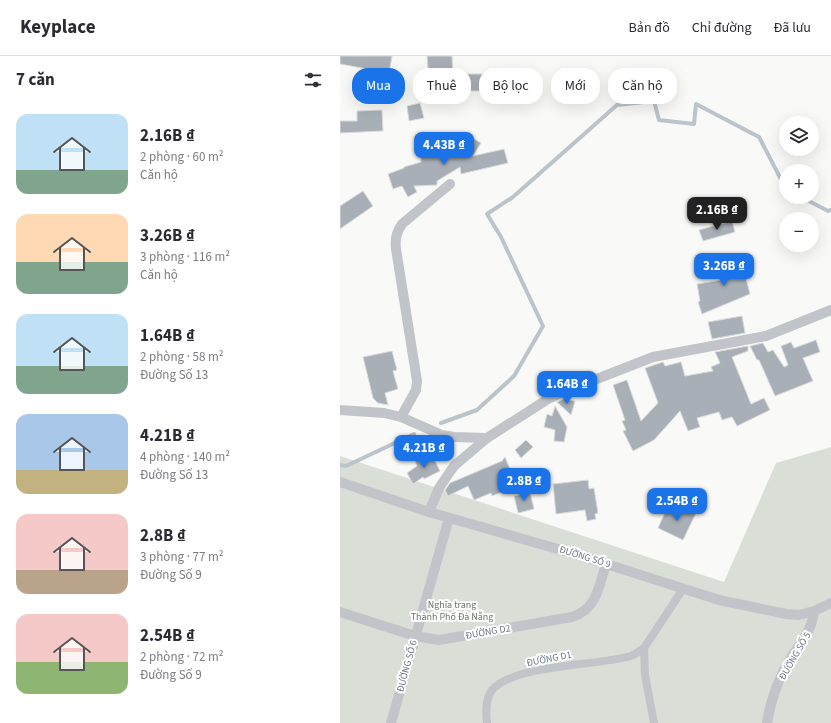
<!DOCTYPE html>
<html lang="vi">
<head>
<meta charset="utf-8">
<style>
  body { margin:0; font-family:"Source Sans 3",sans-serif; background:#f7f7f7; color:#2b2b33; height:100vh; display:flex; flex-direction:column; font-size:15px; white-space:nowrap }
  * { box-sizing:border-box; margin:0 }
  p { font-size:13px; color:#7c7c81 }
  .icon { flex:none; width:22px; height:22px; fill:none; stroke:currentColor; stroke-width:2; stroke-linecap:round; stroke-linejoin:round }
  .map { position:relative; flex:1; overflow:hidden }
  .drawer { display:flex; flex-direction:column; background:#fff; width:340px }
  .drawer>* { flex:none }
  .top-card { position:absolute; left:12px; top:12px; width:380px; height:36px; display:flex; gap:8px }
  .fabs { position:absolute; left:439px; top:60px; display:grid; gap:8px }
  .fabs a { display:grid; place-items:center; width:40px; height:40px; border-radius:50%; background:#fff; box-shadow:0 4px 16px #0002; font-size:20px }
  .price { position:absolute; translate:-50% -34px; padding:0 9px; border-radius:8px; background:#1a73e8; color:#fff; font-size:13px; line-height:26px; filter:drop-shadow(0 1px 2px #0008) }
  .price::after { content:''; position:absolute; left:50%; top:24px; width:12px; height:9px; margin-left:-6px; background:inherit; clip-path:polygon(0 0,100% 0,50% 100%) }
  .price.on { background:#222; color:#fff }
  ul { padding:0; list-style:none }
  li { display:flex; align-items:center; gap:12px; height:100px; padding:0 16px }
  li span { display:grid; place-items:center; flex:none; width:112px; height:80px; border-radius:12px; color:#555 }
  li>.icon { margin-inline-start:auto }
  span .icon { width:48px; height:48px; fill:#fffc; stroke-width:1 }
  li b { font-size:17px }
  h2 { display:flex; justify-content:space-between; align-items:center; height:48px; padding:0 16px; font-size:17px }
  .pill { padding:0 14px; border-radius:16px; background:#fff; box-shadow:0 4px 16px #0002; font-size:14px; line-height:36px }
  .pill.on { background:#1a73e8; color:#fff }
  header { display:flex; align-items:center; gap:24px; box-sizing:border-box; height:56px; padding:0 20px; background:#fff; border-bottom:1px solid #e1e1e2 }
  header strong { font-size:19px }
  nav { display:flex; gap:22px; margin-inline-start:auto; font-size:14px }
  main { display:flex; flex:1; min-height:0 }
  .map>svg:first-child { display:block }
  .green { fill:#d9ded7 }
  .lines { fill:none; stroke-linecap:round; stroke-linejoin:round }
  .stream { stroke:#bbc4ca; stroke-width:4 }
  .building { fill:#a8afb7; stroke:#dbdcda }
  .pedestrian { stroke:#c1c5c9; stroke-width:8 }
  .minor { stroke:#c1c5c9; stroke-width:10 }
  .labels { text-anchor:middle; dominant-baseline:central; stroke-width:4; stroke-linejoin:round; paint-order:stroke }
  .street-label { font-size:10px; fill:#6a7787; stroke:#fff }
  .park-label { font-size:10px; fill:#667965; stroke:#fff }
</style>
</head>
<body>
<header>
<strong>Keyplace</strong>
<nav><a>Bản đồ</a><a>Chỉ đường</a><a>Đã lưu</a></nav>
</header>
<main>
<section class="drawer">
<h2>7 căn<svg class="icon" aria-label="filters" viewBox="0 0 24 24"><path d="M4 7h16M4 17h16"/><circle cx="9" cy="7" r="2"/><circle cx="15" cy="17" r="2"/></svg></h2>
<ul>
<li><span style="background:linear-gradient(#bfe0f5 70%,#7fa58c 0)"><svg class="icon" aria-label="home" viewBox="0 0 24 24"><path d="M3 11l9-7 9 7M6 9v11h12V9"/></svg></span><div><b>2.16B ₫</b><p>2 phòng · 60 m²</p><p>Căn hộ</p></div></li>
<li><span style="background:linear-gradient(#ffd9b3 60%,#7fa58c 0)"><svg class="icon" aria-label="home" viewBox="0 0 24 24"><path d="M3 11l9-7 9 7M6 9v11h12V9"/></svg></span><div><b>3.26B ₫</b><p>3 phòng · 116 m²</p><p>Căn hộ</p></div></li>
<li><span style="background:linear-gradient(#bfe0f5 65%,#7fa58c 0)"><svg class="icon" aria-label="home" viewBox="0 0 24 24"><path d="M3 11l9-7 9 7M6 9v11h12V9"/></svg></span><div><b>1.64B ₫</b><p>2 phòng · 58 m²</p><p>Đường Số 13</p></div></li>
<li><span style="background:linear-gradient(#a9c7e8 70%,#c2b280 0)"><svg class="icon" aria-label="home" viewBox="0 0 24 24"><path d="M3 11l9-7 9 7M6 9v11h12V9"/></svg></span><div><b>4.21B ₫</b><p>4 phòng · 140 m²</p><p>Đường Số 13</p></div></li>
<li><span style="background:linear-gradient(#f6c9c9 70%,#b9a48a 0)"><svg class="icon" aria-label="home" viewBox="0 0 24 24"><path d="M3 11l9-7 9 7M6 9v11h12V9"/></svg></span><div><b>2.8B ₫</b><p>3 phòng · 77 m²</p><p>Đường Số 9</p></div></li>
<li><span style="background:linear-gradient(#f6c9c9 60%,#8fb573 0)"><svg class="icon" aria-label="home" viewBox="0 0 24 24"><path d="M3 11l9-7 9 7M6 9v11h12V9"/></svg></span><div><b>2.54B ₫</b><p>2 phòng · 72 m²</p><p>Đường Số 9</p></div></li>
</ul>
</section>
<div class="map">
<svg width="491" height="667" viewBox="0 0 491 667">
  <rect width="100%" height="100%" fill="#f9faf8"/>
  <path class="green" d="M491,391V667H0V400L384,526L436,407Z"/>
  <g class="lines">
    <path class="stream" d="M461,141L488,155L491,154
      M101,367L137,354L174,320L203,270L161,181L147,158L173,141L277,49L314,45L319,64L354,68L356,48L419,81L446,133
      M0,409L6,410L74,378"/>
  </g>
  <path class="building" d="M0,0H52L49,17L0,8Z
    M87,0H112L113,22L89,24Z
    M114,18H146V35H115Z
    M80,47L84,62L69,65L67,50Z
    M42,54L43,75L0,77V65H17V55Z
    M98,81L107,91L109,89L120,102L131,81L141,87L133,100L164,93L168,107L121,118L120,111L97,125V129L74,130L77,136L68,141L62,130L53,133L48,118L64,112V111L81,106V100L98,99L89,89Z
    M23,135L33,150L0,173V150Z
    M392,165L395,176L363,185L359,174Z
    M401,203L410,238L362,258L358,246L360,245L357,228L382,224L379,209Z
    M402,260L405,277L372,283L368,266Z
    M476,284L480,296L463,302L473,325L435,340L419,304H417L410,290L423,287L428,296L433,294L444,311L448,309L441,290L451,286L454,292Z
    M408,290V295L392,301L411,348L424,342L430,354L397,370L392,361L382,364L379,356L357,362L360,371L348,375L340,355L314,384L293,395L283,375L286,374L282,365L285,364L273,329L287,324L301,365L318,347L305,312L323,306L325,310L341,306L345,320L373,315L371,311L380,307L375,296Z
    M52,295L57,314L53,315L58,333L45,337L48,349L38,347L33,342L23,301Z
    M223,343L235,345L231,359L217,346Z
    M215,350L227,371L224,386L214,385L215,374L204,371L207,358L212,360Z
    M186,384L193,391L181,402L175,394Z
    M91,397L100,415L84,423L83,421L73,428L67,417L77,410L75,405Z
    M165,401L177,430L152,440L151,437L134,444L128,430L108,440L105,434L110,427L162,405Z
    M248,424L249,433L254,432L258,457L255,458L256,463L247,465L245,454L216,458L213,428Z
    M190,436L194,453L178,457L174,440Z
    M340,449L356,457L343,484L318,472L327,452L336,456Z"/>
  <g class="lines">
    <path class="pedestrian" d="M147,667C146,657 145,643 152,634C175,608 257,610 291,600C296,598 300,595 304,592
      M314,667L305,619L304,592L343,533"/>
    <path class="minor" d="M0,354L44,357L61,361L102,379L114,381L147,382
      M61,361L76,334L77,325L56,193C55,183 56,177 62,168L110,128
      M0,426L89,456L235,498L379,544L446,558L459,559L474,555L491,547
      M89,456L99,432L114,410L147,382L208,343L226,335L313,301L426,280L491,254
      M0,556L75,580L99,584L232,561C257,553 259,530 266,508
      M51,667L109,462
      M427,667C430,647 438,623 449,605C459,588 472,576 474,555"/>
  </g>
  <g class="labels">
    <g class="street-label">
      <text transform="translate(245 501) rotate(17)">ĐƯỜNG SỐ 9</text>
      <text transform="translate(148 576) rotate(-10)">ĐƯỜNG D2</text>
      <text transform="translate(455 600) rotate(-60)">ĐƯỜNG SỐ 5</text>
      <text transform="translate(209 603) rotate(-11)">ĐƯỜNG D1</text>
      <text transform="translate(67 610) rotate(-75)">ĐƯỜNG SỐ 6</text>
    </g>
    <g class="park-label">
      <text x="112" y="549">Nghĩa trang<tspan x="112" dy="12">Thành Phố Đà Nẵng</tspan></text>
    </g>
  </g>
</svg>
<div class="fabs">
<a><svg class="icon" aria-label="layers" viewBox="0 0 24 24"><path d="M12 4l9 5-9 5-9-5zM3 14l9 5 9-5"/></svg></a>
<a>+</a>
<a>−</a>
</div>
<b class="price" style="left:104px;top:110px">4.43B ₫</b>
<b class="price on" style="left:377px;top:175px">2.16B ₫</b>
<b class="price" style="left:384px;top:231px">3.26B ₫</b>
<b class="price" style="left:227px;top:349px">1.64B ₫</b>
<b class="price" style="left:84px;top:413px">4.21B ₫</b>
<b class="price" style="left:184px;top:446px">2.8B ₫</b>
<b class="price" style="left:337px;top:466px">2.54B ₫</b>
<div class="top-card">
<a class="pill on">Mua</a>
<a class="pill">Thuê</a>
<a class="pill">Bộ lọc</a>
<a class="pill">Mới</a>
<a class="pill">Căn hộ</a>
</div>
</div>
</main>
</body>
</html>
